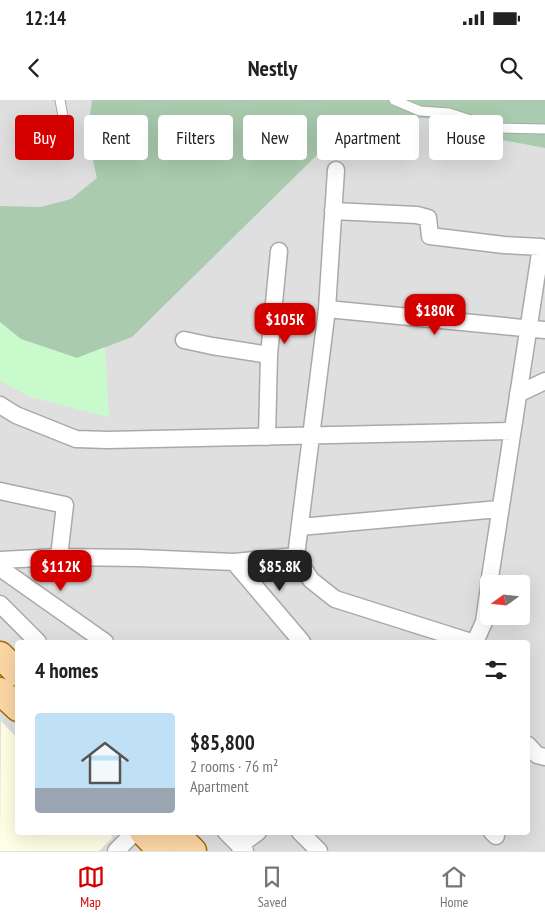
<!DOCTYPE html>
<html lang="en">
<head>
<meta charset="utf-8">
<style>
  body { margin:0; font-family:"PT Sans Narrow",sans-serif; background:#f6f6f6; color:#222; height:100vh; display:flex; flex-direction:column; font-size:19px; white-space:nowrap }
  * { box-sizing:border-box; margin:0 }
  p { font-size:16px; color:#767676 }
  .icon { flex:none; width:28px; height:28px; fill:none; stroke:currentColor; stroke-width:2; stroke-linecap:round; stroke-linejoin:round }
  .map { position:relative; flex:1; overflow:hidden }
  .panel { position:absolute; left:15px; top:540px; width:515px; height:195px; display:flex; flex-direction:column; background:#fff; border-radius:5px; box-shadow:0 5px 20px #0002 }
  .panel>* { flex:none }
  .banner { position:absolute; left:15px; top:15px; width:515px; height:45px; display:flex; gap:10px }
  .needle { width:32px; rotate:255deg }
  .fabs { position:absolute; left:480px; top:475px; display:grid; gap:10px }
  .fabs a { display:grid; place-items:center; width:50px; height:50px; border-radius:5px; background:#fff; box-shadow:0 5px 20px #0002; font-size:25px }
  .price { position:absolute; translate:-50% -42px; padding:0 11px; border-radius:10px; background:#d40000; color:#fff; font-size:16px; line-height:32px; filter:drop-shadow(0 1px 2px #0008) }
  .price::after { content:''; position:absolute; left:50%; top:30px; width:15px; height:11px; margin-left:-8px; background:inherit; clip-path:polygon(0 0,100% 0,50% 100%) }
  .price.on { background:#222; color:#fff }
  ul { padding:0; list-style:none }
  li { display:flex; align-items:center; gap:15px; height:125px; padding:0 20px }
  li+li { border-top:1px solid #e0e0e0 }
  li span { display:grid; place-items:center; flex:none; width:140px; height:100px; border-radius:5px; color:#555 }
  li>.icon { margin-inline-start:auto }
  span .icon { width:60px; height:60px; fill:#fffc; stroke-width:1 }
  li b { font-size:21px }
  h2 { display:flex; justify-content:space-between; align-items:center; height:60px; padding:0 20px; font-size:21px }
  .tag { padding:0 18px; border-radius:5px; background:#fff; box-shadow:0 5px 20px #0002; font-size:18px; line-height:45px }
  .tag.on { background:#d40000; color:#fff }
  .status { display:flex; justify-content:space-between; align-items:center; height:35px; padding:0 25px; background:#fff; direction:ltr }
  .status svg { height:14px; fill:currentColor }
  header { display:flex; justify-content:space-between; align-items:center; height:65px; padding:0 20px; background:#fff; font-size:22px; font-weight:800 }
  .dock { display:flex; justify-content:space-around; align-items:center; height:70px; border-top:1px solid #e0e0e0; background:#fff; font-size:14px; color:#767676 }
  .dock a { display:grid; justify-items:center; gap:2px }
  .dock .on { color:#d40000 }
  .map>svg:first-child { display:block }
  .residential { fill:#e0dfdf; fill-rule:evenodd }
  .education { fill:#ffffe5 }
  .cemetery { fill:#aacbaf }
  .park { fill:#c8facc }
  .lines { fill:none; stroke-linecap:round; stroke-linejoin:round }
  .service-casing { stroke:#a9a9a9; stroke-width:11 }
  .minor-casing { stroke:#a9a9a9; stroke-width:19 }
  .primary-casing { stroke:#a06b00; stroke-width:29 }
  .service { stroke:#fff; stroke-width:9 }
  .minor { stroke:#fff; stroke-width:16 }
  .primary { stroke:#fcd6a4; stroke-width:26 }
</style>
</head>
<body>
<div class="status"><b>12:14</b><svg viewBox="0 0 49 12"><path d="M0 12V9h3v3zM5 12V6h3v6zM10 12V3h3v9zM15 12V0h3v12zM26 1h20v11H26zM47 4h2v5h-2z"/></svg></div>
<header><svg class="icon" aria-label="back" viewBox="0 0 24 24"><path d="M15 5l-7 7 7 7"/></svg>Nestly<svg class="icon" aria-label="search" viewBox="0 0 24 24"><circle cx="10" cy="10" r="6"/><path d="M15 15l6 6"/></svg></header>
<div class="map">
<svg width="545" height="751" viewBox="0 0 545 751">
  <rect width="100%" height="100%" fill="#f2efe9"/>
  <path class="residential" d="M0,0H545V751H0ZM489,484H521V516H489ZM18,542H528V732H18Z"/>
  <path class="education" d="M1,621L17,638L18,732L108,733L113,737L99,751H0Z"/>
  <path class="cemetery" d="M92,0H545V48L497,39L456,20L421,18L375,23L319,53L132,237L77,258L20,239L0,222V106L41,107L71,99L97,78L87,35Z"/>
  <path class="park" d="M0,222L21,239L77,258L105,247L109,317L30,297L0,281Z"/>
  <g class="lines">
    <defs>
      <path id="service" d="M60,0L64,22
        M394,0L420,11L449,13L496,28L545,29"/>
      <path id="minor" d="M336,70L327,209L296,456L311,480L335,499L471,542
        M333,111L417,115L428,118L430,136L504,145L541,147L489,484
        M327,209L545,230
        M184,240L212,246L269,255
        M518,294L545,281
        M0,305L16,315L76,339L108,340L512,331
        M267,337L269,255L279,151
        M0,391L65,405L59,457
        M300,427L499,409
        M0,460L59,457L139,458L234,462L296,456
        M234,462L302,542
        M0,468L105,542
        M0,504L38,542
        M475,542L484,522L489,487
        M528,645L537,655L545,657
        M226,732L245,751
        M300,732L319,751
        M492,732L496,736
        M239,746L258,732
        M116,751L135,732"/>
      <path id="primary" d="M0,555L18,573
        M0,591L18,608
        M143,732L161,751
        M174,732L193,751"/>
    </defs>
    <use href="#service" class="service-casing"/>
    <use href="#minor" class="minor-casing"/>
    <use href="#primary" class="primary-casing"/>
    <use href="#service" class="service"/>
    <use href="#minor" class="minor"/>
    <use href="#primary" class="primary"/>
  </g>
</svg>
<div class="fabs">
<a><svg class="needle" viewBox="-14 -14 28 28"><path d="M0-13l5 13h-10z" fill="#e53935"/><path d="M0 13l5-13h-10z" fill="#767676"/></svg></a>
</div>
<b class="price" style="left:435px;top:236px">$180K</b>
<b class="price" style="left:285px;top:245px">$105K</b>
<b class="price" style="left:61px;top:492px">$112K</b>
<b class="price on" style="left:280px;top:492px">$85.8K</b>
<div class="banner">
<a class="tag on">Buy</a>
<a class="tag">Rent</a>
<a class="tag">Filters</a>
<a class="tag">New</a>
<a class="tag">Apartment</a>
<a class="tag">House</a>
</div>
<section class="panel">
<h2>4 homes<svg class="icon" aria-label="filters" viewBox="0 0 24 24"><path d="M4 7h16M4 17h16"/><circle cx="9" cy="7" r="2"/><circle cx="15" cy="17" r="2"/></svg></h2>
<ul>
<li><span style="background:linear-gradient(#bfe0f5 75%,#9aa5b1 0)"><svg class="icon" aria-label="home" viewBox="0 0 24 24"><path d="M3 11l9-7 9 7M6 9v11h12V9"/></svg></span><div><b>$85,800</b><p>2 rooms · 76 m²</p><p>Apartment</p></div></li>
</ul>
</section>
</div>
<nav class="dock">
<a class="on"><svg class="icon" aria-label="map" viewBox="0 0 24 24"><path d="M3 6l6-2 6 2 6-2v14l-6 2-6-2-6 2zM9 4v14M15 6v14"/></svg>Map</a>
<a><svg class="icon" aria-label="saved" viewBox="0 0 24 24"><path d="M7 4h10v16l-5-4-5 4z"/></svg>Saved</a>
<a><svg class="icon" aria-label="home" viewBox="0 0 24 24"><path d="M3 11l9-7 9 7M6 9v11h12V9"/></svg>Home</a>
</nav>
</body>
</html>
